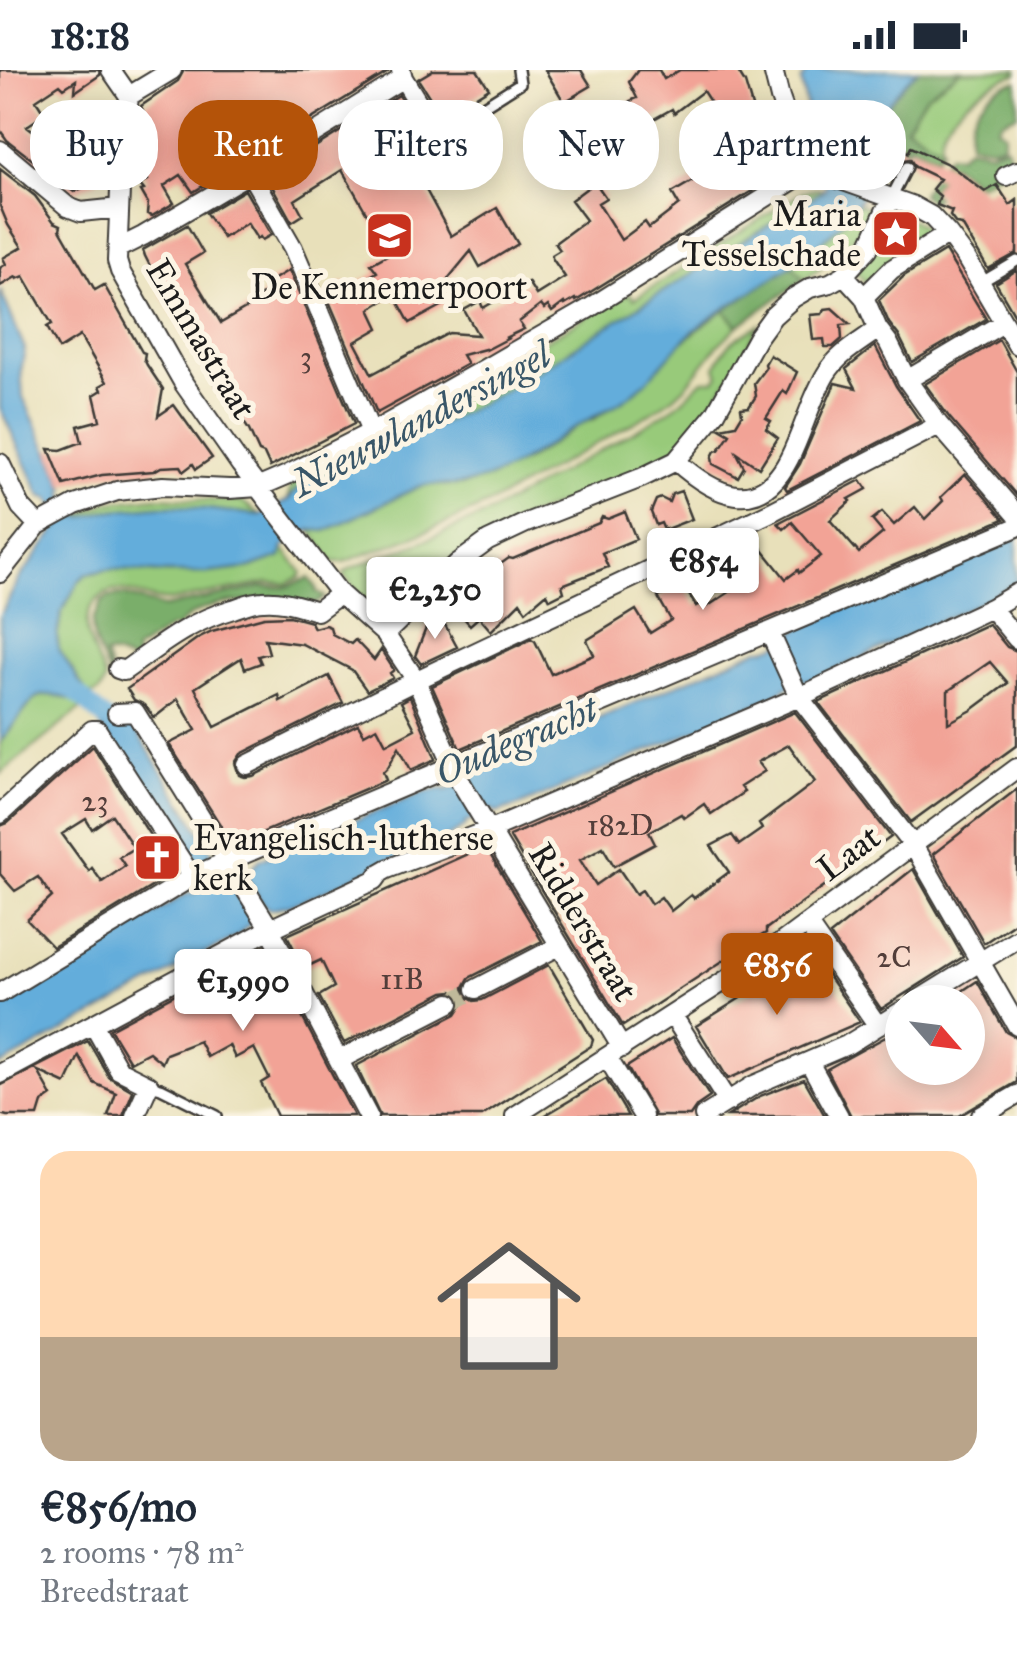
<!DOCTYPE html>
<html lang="en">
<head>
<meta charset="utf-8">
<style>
  body { margin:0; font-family:"IM FELL Great Primer",serif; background:#f6f6f7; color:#1f2937; height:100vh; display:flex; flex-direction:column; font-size:38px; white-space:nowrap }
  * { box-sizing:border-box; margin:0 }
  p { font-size:32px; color:#747a83 }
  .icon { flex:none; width:55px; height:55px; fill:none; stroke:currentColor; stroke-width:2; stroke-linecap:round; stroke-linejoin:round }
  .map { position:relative; height:1046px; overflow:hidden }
  .drawer { display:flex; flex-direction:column; background:#fff; flex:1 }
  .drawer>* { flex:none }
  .banner { position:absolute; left:30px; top:30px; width:958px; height:90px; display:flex; gap:20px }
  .needle { width:65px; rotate:118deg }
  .tools { position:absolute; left:885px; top:915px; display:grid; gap:20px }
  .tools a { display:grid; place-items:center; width:100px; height:100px; border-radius:50%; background:#fff; box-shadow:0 5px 25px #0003; font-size:50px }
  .price { position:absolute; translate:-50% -85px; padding:0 22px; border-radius:10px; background:#fff; color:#222; font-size:32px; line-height:65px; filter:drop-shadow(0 2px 5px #0008) }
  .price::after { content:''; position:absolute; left:50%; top:60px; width:30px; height:22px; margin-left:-15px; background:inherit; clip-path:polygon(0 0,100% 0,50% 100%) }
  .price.on { background:#b45309; color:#fff }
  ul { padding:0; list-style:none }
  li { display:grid; align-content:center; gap:20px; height:530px; padding:0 40px }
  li+li { border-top:2px solid #e0e1e3 }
  li span { display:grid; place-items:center; height:310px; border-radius:30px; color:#555 }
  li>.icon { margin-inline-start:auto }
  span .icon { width:180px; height:180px; fill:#fffc; stroke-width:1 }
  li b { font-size:42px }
  .tag { padding:0 35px; border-radius:40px; background:#fff; box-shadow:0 5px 25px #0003; font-size:35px; line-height:90px }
  .tag.on { background:#b45309; color:#fff }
  .status { display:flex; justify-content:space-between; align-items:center; height:70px; padding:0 50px; background:#fff; direction:ltr }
  .status svg { height:28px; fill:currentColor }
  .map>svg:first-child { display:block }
  .green { fill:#98ca7a; stroke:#5a734b; stroke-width:2.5 }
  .forest { fill:#7aae6a; stroke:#4b6543; stroke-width:2.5 }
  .water { fill:#64addb; stroke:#40647c; stroke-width:2.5 }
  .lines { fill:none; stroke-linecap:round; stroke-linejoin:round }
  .canal { stroke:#64addb; stroke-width:18 }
  .building { fill:#f2a396; fill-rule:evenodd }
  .street-tunnel { stroke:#bfb99a; stroke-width:18; stroke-dasharray:18 9; stroke-linecap:butt }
  .lane-casing { stroke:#3b3934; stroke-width:14 }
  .street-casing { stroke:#3b3934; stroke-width:22 }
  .lane { stroke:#fff; stroke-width:9 }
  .street { stroke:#fff; stroke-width:18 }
  .labels { text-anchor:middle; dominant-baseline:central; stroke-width:10; stroke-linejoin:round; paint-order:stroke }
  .number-label { font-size:30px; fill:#523e3a }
  .poi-label { font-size:35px; fill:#1c1c1c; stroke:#fcf5e5; text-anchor:end }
  .street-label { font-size:35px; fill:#1c1c1c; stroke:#fcf5e5 }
  .water-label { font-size:38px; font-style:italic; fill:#395668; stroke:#fcf5e5 }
</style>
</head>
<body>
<div class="status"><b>18:18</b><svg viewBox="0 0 49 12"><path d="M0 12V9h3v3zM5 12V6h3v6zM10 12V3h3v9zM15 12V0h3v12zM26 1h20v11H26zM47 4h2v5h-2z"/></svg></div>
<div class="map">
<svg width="1017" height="1046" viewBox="0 0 1017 1046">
  <rect width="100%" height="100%" fill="#fcf5e5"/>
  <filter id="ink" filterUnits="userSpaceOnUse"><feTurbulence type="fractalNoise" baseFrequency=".01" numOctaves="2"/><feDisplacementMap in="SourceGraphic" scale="20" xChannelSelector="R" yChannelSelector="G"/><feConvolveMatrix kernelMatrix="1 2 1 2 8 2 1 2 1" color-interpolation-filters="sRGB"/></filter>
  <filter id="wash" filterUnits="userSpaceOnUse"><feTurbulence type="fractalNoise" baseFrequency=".0048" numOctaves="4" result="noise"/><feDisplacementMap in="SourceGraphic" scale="40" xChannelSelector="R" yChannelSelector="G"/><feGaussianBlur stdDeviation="2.25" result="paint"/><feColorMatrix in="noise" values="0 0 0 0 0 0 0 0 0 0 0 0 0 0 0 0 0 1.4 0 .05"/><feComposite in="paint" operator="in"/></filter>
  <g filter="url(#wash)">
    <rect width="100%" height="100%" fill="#e8e0ba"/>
    <path class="green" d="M1017,0V4C991,9 931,49 942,79L906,56L925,26L960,1Z
      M818,119L824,120L510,318L445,352L363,390L303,412L288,430L291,412L626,225L630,224L634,229L803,122Z
      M856,133L867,137L873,144C853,170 831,192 804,209L792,195C814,177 843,159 856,133Z
      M901,148L912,150L928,162L929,167L868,212H865L855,200L887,155L893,158Z
      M724,240L738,256L718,275L687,315L674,327L644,347L489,434L423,463L344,492H333L310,460L325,461L420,416L432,413L463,415L493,406L529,389L582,353L594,349L636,321L677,276Z
      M759,255L730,307L681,378L663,391L518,451L399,539L395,534C370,547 358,522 343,504L351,498L426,470L489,443L652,351L677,335L703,310H715L719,305L716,297C724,274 738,266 759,255Z
      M156,427L243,432L260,445L180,436L84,447L75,446L109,432Z
      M282,477L302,502L300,507L286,514L268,513L170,531C151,531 141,524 123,521C103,519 86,535 87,556C88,573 99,593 105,609C103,619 99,625 88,625L59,580L57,567L61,543L79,511L86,504L112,499L165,503H207L250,498L280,487Z
      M51,624L81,632V639L0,704V672L34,629L41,626Z"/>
    <path class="forest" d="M918,0H961L925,26L906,56L942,79L936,87L910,74L906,80L897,69L884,81L897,89L891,104L881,107L870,105C873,94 867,85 869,74C875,45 897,20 918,0Z
      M1017,11V44L1003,50L997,57L1005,62L1003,74L993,77L970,73C965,44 988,16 1017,11Z
      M1006,76L1012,91V96L979,114L952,94L930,121L936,127L930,131L921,124L949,84L959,85L968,77L990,81Z
      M792,195L804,209L738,256L724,240Z
      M309,508L317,518L316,521L325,527L318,533C277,532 203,522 177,558L171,557L136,580L135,590L132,592L115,585H105L112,606L115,610L114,612L110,609C103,588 88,568 94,546L96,545L101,532L108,527L123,525L164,537L262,517H286Z"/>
    <path class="water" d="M809,0H918C898,19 873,47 869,76C867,83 872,90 872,97C871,112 858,134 849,145C812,190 743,223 696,259C674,276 659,301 638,319C620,335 599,343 579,355C542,376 510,407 465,414C450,417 435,413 420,416L325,461L310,460L283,477L281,487L250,498L207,503H165L112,499L86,504L79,511L61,543L57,567L59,580L88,625L81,632C65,629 49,620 34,629L0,672V546L19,509L62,452L50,429L41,426L0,338V219L25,279L21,301L23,327L63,413L62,415L66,418L63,423L75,446L84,447L104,441L158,436H180L260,445L288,430L303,412L363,390L445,352L510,318L824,120L834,91L812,64L801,11Z
      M1017,466V512L990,528L816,609C797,611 786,616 772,628L521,735L496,743L492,739L465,753L466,756C435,777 399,787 365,802C333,816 303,835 269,839L260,830L246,805L260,789L424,722L444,718L446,720L474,708L473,705L502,690L759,579C779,579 791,565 806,553Z
      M106,645L128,648L209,775L220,806L233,813L255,849L237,866L0,996V937L188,823H194L205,817L194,788L188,784L101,658L100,652Z"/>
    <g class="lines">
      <path class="canal" d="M67,616C86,629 99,648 120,659"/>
    </g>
    <g id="blocks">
      <path class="building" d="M0,0H99L100,5L75,22L76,10L64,18L60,14L36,30L45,44L27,56L51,74L62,69L73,85L75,37L100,38L97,111L74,122L7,70L0,60Z
        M184,0H389L388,2L193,122L181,105L164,116L174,133L152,146L147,144L148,133L141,121L144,120L140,115L148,110L142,101L146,99L142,93L151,88L143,70L148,67L143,53L147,50L141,36L178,11Z
        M433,0H477L489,18L447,44L439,42L418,9Z
        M545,0H581L591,16L564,32Z
        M638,0H659L664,9L680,0H737L745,13L756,50L781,103L576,231L575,229L565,235L564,233L552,242L548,236L544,239L541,235L519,252L524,259L505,268H509L486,280L485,279L462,285L467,294L377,343L326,224L344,212L348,219L377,202L371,194L387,185L379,172L382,170L342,100L295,130L303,145L292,152L267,107L399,25L423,63L393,82L381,64L353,81L366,103L407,85L451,166L497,138L518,174L480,197L471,181L448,209L458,227L410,253L394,224L370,239L379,258L355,272L372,304L449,263L478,265L464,240L480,231L483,238L528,212L536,225L565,207L552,188V185L560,180L555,173L586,150L571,130L595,112L606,128L598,133L621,170L645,152L649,158L679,135L672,123L694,110L692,106L702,100L706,107L711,104L713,107L734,95L719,71L725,66L720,59L725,55L703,21L674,43L672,39L643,55L630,31L637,28L629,12Z
        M896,70L908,83L911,77L950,95L985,122L997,115L1010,135L1017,130V183L988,199L962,155L956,154L950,146L952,141L937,135L940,126L932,119L940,109L915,97L910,89L902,90L884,81Z
        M0,99L35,126L54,152L61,155L60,159L95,220L104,215L142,282L145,283L144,289L147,295L163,319L158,346L174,335L212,388L196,399L193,394L184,401L181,396L161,397L154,401L102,405L64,415L49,379L61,380L82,372L78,356L100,350L94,325L102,320L100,316L107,312L80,266L59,279L47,257L52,254L24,206L17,209L16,207L0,216V198L6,194L3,188L22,177L8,155L0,136Z
        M245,120L271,165L262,170L260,167L257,169L247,153L223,168L206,143Z
        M187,155L203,183L185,194L221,253L261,230L259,226L272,219L268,213L289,200L354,354L270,397L264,384L259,382L249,360L240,346H237L231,337L230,338L180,258V253L165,231L159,219L161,218L145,186L143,180Z
        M945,181L986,249L912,292L899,266L889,253L879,230L904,206Z
        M1017,200V249L996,213Z
        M832,238L850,254L841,255L842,269L833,277H825L824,269L813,270L810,245L822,244L825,239Z
        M999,270L1017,302V426L949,347L925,314Z
        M875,276L896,316L920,351L787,420L785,417L800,394L835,313L856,318L846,299Z
        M770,285L797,302L787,324L783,321L766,348L771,351L766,359L778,368L759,398L737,383L744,397L738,407L713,394L712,387L715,381L719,380L730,364L720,358L736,355L742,345L741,338L749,337L756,326L754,313L766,297L765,294Z
        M965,404L1004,449L460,679L432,616L531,569L535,571L551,604L594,585L587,570L636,540L650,563L671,550L658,527L684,516L696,536L705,531L708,536L740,515L737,510L746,504L727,477L751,465L786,509L798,500L799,503L821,486L792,452L784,459L778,453L861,410L867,419L849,429L851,431L830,450L859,483L883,463L872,450L882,442L894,455L915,437L925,449L943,431L941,427Z
        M681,421L692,449L664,460L661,453L656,455L651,442L656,430L661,428L669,432L672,424Z
        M625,442L636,469L602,483L608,497L562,515L564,522L550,529L547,523L526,541L520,532L491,561L479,547L470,555L444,525L459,526L475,513L477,504L484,506L509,488L513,489L599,453L602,447L608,449Z
        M289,546L311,552L314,558L325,555L330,557L332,564L351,574L355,570L374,590L381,580L394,600L390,603L393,608L367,621L352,600L302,574L265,569L269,583L258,586L261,593L245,599L241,588L195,618L215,657L279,625L280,631L329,606L343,633L241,684L235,693L239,705L245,707L253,706L358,654L364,664L377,657L386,674L415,659L401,632L410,627L436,689L411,700L399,677L388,697L383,702L386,710L233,775L169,674L196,660L178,629L154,648L145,635L134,630L127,619L198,568L212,561L264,547Z
        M430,548L444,553L457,577L421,594L415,586Z
        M988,554L1007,577L1017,581V675L911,752L818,632ZM990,592L1008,613L972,640L948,653V621Z
        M795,642L891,767L766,859V863L761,866L623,956L509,766ZM789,675L815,712L759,754L762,759L739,775L732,765L711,776L729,802L694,828L691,825L671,841L661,827L651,834L642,820L636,824L619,799L596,815L580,790L603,777L614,796L655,774L649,762L681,744L684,748L704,734L711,744L744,722L740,717L765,701L758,692Z
        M93,676L174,803L53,877L27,850L52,827L38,807L15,821L0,804V756L8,753ZM112,745L134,778L119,787L125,796L102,812L92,798L89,801L62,764L86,749L92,759Z
        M1017,719V851L984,873L933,784Z
        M485,776L542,871L469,908L464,917L465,926L474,931L482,930L549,895L593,970L591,976L482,1046H380L356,996L456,944L462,935L461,926L452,921L444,922L344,973L319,926L334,917L321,890L304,898L287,865Z
        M913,799L963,887L881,939L830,865Z
        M265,876L354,1046H277L261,1013L269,1008L254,978L235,988L229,975L207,987L199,971L166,984L162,993L149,982L130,992L110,959Z
        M810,880L860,952L728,1009L696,956L761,915Z
        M977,911L1006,962L1017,968V1012L959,1046H851L827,999L902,958V998H968V932H946Z
        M672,968L710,1027L697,1036L690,1046H655L627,997Z
        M88,971L109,1007L133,1021L123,1046H108L116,1023L94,1013L79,986L66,1014L38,1001L52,1026L42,1033L38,1046H7L0,1044V1016Z
        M606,1009L628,1046H544Z
        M804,1009L825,1046H728L760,1026Z"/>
    </g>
  </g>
  <g filter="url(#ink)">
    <use href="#blocks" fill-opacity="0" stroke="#3b3934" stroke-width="2.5"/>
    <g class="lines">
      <path class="street-tunnel" d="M450,933L476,919"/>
      <defs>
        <path id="lane" d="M463,49L520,13L518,0
          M891,128L907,97
          M980,213L1017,191
          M149,1015L161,1018L217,1046"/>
        <path id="street" d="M111,0L129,26
          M401,0L403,8L431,54L451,57L463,49
          M773,0L780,28L804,97
          M129,26L120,120L117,191L120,201L184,314L240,394L340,524L385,564L416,610L460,711L622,978
          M129,26L172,0
          M0,80L68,137L81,142L119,138
          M804,97L911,135L931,146L948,164L966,188L1017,275
          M250,103L293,178L371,362
          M1006,106L1017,101
          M119,178L143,166L250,103L403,8
          M844,205L864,227L878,259L888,272L907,310L939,355L1017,445
          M864,227L892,199L948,164
          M907,310L1003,253
          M676,391C714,425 759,448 789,389C803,362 810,331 826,304C838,284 859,273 878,259
          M0,393L21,437L38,455
          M0,503L38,455L75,435L117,421L163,416L229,419L259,417L287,405L379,358L484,299L588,239L795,109L804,97
          M991,538L1017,569
          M770,563L799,627L913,775L1017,956
          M385,564L458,493L488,471L526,453L641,408L676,391L715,344L757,268L773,246L793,228L810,218L830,213L844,205L868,179L891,128
          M118,599L124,601C161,575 188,552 233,539C242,536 253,531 263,531C281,529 300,536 317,541L340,524
          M117,643L135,642L270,859L368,1046
          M247,695L421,608L771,442L939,355
          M0,744L92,660H97L192,807
          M808,855L878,956
          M476,919L559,876
          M0,923L192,807L216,796L1017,457
          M915,932L1017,869
          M673,946L728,1032
          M93,954L119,1000L149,1015L135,1046
          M607,987L643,1046
          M339,990L450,933
          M809,992L839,1046
          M0,1004L270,859L375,810L380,803L387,799L489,760L799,627L991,538L1017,523
          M515,1046L763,886L1017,698
          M704,1046L754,1015L847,975L902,941
          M981,1046L1017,1025"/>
      </defs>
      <use href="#lane" class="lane-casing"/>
      <use href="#street" class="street-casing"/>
      <use href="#lane" class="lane"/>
      <use href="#street" class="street"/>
    </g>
  </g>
  <defs>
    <symbol id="sight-square" viewBox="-11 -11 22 22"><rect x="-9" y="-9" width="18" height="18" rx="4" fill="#c8321e" stroke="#fcf5e5"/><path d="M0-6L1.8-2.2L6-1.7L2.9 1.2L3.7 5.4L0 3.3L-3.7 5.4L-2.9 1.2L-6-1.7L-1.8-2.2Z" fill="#fff"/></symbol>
    <symbol id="school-square" viewBox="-11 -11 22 22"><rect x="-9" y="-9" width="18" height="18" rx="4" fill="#c8321e" stroke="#fcf5e5"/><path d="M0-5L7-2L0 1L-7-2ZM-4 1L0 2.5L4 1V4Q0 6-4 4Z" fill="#fff"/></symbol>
    <symbol id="church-square" viewBox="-11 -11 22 22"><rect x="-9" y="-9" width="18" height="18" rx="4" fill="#c8321e" stroke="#fcf5e5"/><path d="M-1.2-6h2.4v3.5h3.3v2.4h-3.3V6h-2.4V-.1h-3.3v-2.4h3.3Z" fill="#fff"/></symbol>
  </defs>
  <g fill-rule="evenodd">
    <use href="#sight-square" x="868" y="136" width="55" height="55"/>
    <use href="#school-square" x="362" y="138" width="55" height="55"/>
    <use href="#church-square" x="130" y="760" width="55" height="55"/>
  </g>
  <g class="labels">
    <g class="number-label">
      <text x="306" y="287">3</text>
      <text x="95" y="731">23</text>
      <text x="620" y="755">182D</text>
      <text x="894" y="887">2C</text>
      <text x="402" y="909">11B</text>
    </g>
    <g class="poi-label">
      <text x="861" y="144">Maria<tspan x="861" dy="40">Tesselschade</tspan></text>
      <text x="389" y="217" text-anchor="middle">De Kennemerpoort</text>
      <text x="193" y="768" text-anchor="start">Evangelisch-lutherse<tspan x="193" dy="40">kerk</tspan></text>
    </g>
    <g class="street-label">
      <text transform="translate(201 269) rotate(59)">Emmastraat</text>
      <text transform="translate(849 783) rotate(-37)">Laat</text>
      <text transform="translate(583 852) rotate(59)">Ridderstraat</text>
    </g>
    <g class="water-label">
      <text transform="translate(421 349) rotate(-28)">Nieuwlandersingel</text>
      <text transform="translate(516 670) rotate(-23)">Oudegracht</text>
    </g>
  </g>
</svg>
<div class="tools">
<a><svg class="needle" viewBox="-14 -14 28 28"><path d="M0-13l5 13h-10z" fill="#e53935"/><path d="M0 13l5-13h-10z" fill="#747a83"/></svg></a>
</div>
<b class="price" style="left:703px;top:543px">€854</b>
<b class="price" style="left:435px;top:572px">€2,250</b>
<b class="price on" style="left:777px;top:948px">€856</b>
<b class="price" style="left:243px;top:964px">€1,990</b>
<div class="banner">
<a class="tag">Buy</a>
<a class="tag on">Rent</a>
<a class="tag">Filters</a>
<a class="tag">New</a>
<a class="tag">Apartment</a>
</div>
</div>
<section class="drawer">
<ul>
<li><span style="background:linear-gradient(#ffd9b3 60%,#b9a48a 0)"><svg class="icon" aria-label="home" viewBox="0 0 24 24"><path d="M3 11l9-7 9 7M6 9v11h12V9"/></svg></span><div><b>€856/mo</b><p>2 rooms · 78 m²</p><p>Breedstraat</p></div></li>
</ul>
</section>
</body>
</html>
